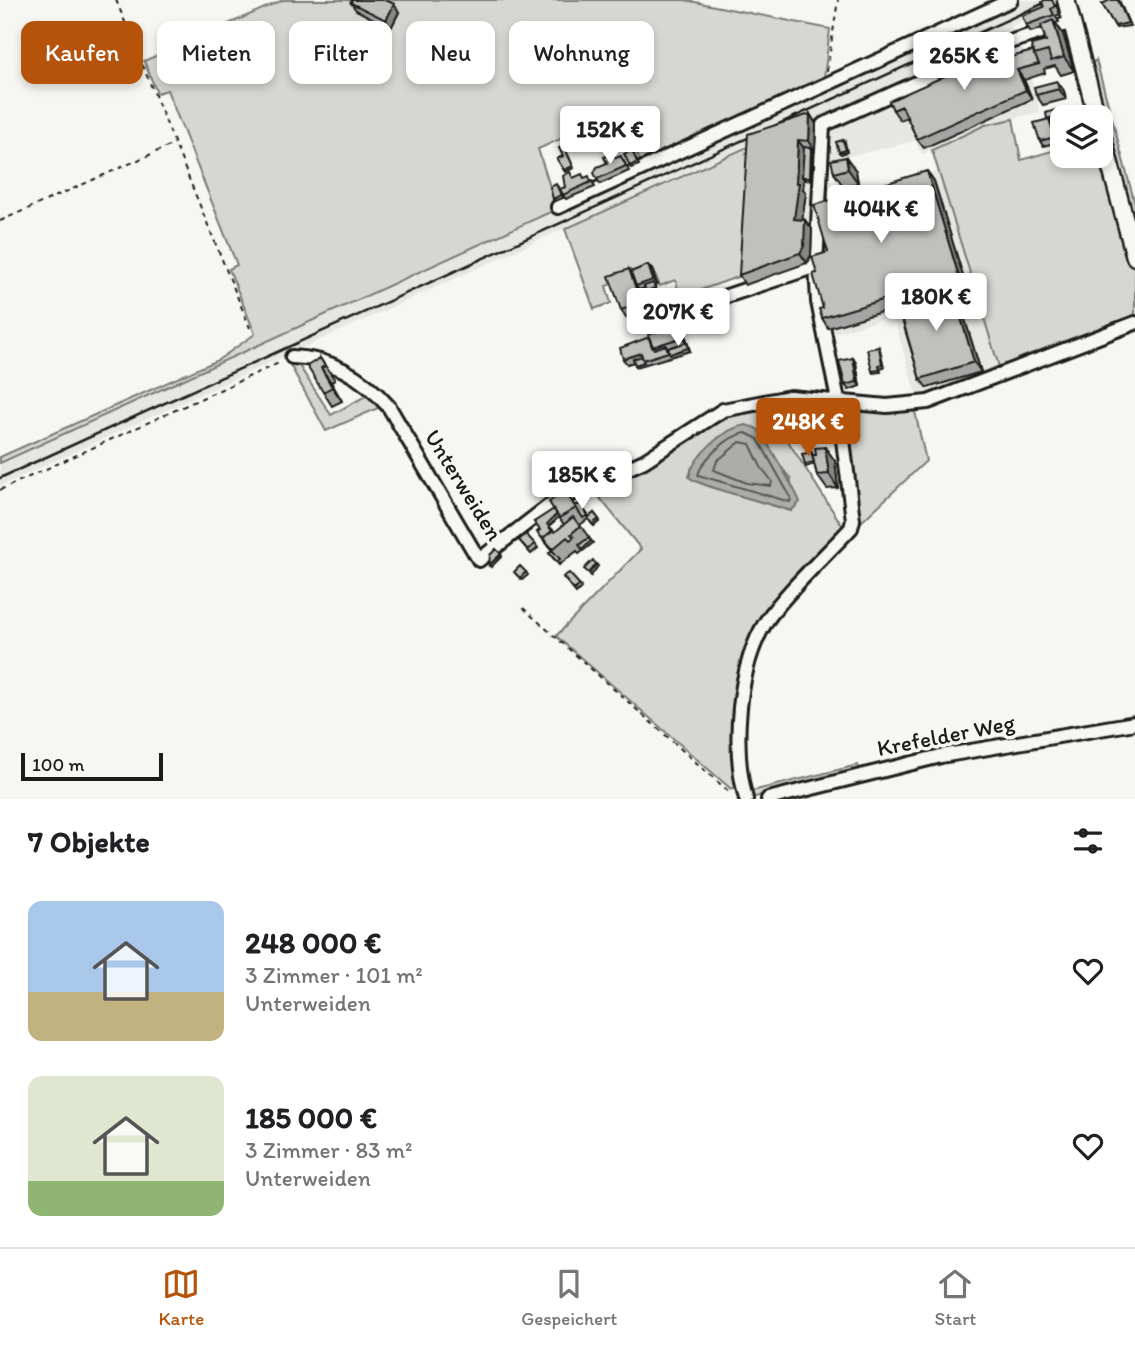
<!DOCTYPE html>
<html lang="de">
<head>
<meta charset="utf-8">
<style>
  body { margin:0; font-family:Itim,sans-serif; background:#f6f6f6; color:#202124; height:100vh; display:flex; flex-direction:column; font-size:26px; white-space:nowrap }
  * { box-sizing:border-box; margin:0 }
  p { font-size:23px; color:#757577 }
  .icon { flex:none; width:38px; height:38px; fill:none; stroke:currentColor; stroke-width:2; stroke-linecap:round; stroke-linejoin:round }
  .map { position:relative; height:799px; overflow:hidden }
  .side { display:flex; flex-direction:column; background:#fff; flex:1 }
  .side>* { flex:none }
  .hud { position:absolute; left:21px; top:21px; width:700px; height:63px; display:flex; gap:14px }
  .controls { position:absolute; left:1050px; top:105px; display:grid; gap:14px }
  .controls a { display:grid; place-items:center; width:63px; height:63px; border-radius:14px; background:#fff; box-shadow:0 4px 10px #0003; font-size:35px }
  .scale { position:absolute; left:21px; bottom:18px; width:142px; box-sizing:border-box; padding-left:7px; border:4px solid #1c1c1c; border-top:0; font-size:19px; line-height:24px; white-space:nowrap; color:#1c1c1c; -webkit-text-stroke:5px #f6f6f2; paint-order:stroke }
  .price { position:absolute; translate:-50% -60px; padding:0 16px; border-radius:7px; background:#fff; color:#222; font-size:23px; line-height:46px; filter:drop-shadow(0 2px 4px #0008) }
  .price::after { content:''; position:absolute; left:50%; top:42px; width:21px; height:16px; margin-left:-10px; background:inherit; clip-path:polygon(0 0,100% 0,50% 100%) }
  .price.active { background:#b45309; color:#fff }
  ul { padding:0; list-style:none }
  li { display:flex; align-items:center; gap:21px; height:175px; padding:0 28px }
  li span { display:grid; place-items:center; flex:none; width:196px; height:140px; border-radius:14px; color:#555 }
  li>.icon { margin-inline-start:auto }
  span .icon { width:84px; height:84px; fill:#fffc; stroke-width:1 }
  li b { font-size:30px }
  h2 { display:flex; justify-content:space-between; align-items:center; height:84px; padding:0 28px; font-size:30px }
  .pill { padding:0 24px; border-radius:14px; background:#fff; box-shadow:0 4px 10px #0003; font-size:24px; line-height:63px }
  .pill.active { background:#b45309; color:#fff }
  .menu { display:flex; justify-content:space-around; align-items:center; height:98px; border-top:2px solid #e0e0e0; background:#fff; font-size:19px; color:#757577 }
  .menu a { display:grid; justify-items:center; gap:4px }
  .menu .active { color:#b45309 }
  .map>svg:first-child { display:block }
  .built { fill:#e6e6e2 }
  .green { fill:#d6d6d2; stroke:#797977; stroke-width:2; fill-rule:evenodd }
  .water { fill:#acaca9; stroke:#727271; stroke-width:2 }
  .lines { fill:none; stroke-linecap:round; stroke-linejoin:round }
  .shore { stroke:#565654; stroke-width:2 }
  .minor-casing { stroke:#1c1c1c; stroke-width:18 }
  .major-casing { stroke:#1c1c1c; stroke-width:21 }
  .path { stroke:#1c1c1c; stroke-width:2; stroke-dasharray:5 5; stroke-linecap:butt }
  .minor { stroke:#f6f6f2; stroke-width:12 }
  .major { stroke:#f6f6f2; stroke-width:16 }
  .rail { stroke:#1c1c1c; stroke-width:2.5 }
  .wall { fill:#a5a5a3; stroke:#1c1c1c; stroke-width:2; fill-rule:evenodd }
  .shaded-wall { fill:#868684; stroke:#1c1c1c; stroke-width:2 }
  .building { fill:#c0c0bd; stroke:#1c1c1c; stroke-width:2 }
  .labels { text-anchor:middle; dominant-baseline:central; stroke-width:7; stroke-linejoin:round; paint-order:stroke }
  .street-label { font-size:23px; fill:#1c1c1c; stroke:#f6f6f2 }
</style>
</head>
<body>
<div class="map">
<svg width="1135" height="799" viewBox="0 0 1135 799">
  <rect width="100%" height="100%" fill="#f6f6f2"/>
  <filter id="ink" filterUnits="userSpaceOnUse"><feTurbulence type="fractalNoise" baseFrequency=".0143" numOctaves="2"/><feDisplacementMap in="SourceGraphic" scale="14" xChannelSelector="R" yChannelSelector="G"/><feConvolveMatrix kernelMatrix="1 2 1 2 8 2 1 2 1" color-interpolation-filters="sRGB"/></filter>
  <g filter="url(#ink)">
    <path class="built" d="M1016,0L1062,2L1011,26L1024,52L1040,112L985,125L922,154L915,141L824,162L828,114L818,121L811,261L807,263L743,147L0,486V463Z
      M938,171L1000,370L918,401L893,316L828,335L821,304V207Z"/>
    <path class="green" d="M283,0H685L830,29L824,78L820,86L643,167L618,113L538,149L557,209L0,463V457L218,360L255,334L229,269L237,265L167,90L157,93L144,61Z
      M1096,60L1135,204V232L1090,65Z
      M1013,119L1021,160L1062,148V156H1101V140L1135,266V320L1000,370L932,150L985,125Z
      M754,144L746,274L681,297L675,280L660,286L653,269L606,286L611,303L594,309L565,229Z
      M288,361H296L331,415L373,392L385,405L326,431Z
      M763,402L845,530L760,625L738,702L733,765L735,787L731,789L556,636L641,549L591,487L721,413ZM764,436L774,459L791,479V511L709,486L691,469L705,451Z
      M855,407H914L926,461L857,526L844,417L846,412Z
      M858,765L859,769L755,797L748,792Z"/>
    <path class="water" d="M746,425C748,426 755,427 757,429C762,432 797,493 800,502L791,511C772,504 697,486 689,477C694,455 724,428 746,425Z"/>
    <g class="lines">
      <path class="shore" d="M746,433L758,439L791,498L790,502L698,475C702,459 729,435 746,433Z
        M740,442L750,444L761,467L772,481L771,486L747,483L714,470L717,461Z"/>
      <defs>
        <path id="minor" d="M558,207L1011,0
          M673,314L816,266
          M292,357C332,358 363,377 389,407L479,560L554,502L644,461L723,410L790,397L887,406L928,402L1135,323
          M746,799C732,748 737,666 767,620C786,592 826,555 851,528L853,520L838,400L818,302L816,266L823,125L1003,44L1073,22
          M768,799L941,756L1135,723"/>
        <path id="major" d="M1066,0L1097,117
          M1101,131L1135,257"/>
      </defs>
      <use href="#minor" class="minor-casing"/>
      <use href="#major" class="major-casing"/>
      <path class="path" d="M116,0L250,328
        M827,71L838,0
        M0,221L174,144
        M0,490L281,362
        M523,608L728,791L733,792"/>
      <use href="#minor" class="minor"/>
      <use href="#major" class="major"/>
      <path class="rail" d="M0,478L1051,0"/>
    </g>
    <path class="wall" d="M1119,0L1130,26L1116,28L1102,4Z
      M351,3L399,12L391,28L356,10Z
      M1056,5L1060,14L1056,16L1059,22L1056,23L1063,34L1074,71L1061,75L1055,66L1044,69L1045,73L1024,80L1032,99L924,148L917,139L907,117L900,120L893,110L1013,57L1033,51L1035,44L1045,39L1042,28L1031,32L1026,25Z
      M1057,81L1064,91L1066,99L1043,105L1036,95Z
      M1056,113L1058,118L1051,120L1053,123L1058,142L1043,146L1040,141L1048,119Z
      M810,114L816,124L815,150H813L811,180L804,179L803,189L806,193L802,219L805,220L812,229L811,255L807,263L745,285L739,275Z
      M591,126L594,134L585,138L583,136Z
      M845,142L847,152L841,154L839,152Z
      M565,149L574,168L565,172L557,159L563,156Z
      M613,153L616,158L624,161L629,171L600,184L597,179Z
      M633,153L639,165L631,168L630,166Z
      M846,157L856,171L858,183L844,187L834,173Z
      M927,171L934,181L966,286L953,290L958,297L981,372L927,388L920,379L898,307L828,328L822,318L823,308L817,273L828,252Z
      M574,178H585L592,181L595,187L566,199L563,195L565,187Z
      M558,187L563,198L555,201L553,199Z
      M648,265L652,270L657,284L655,285L656,290L648,293L645,288L639,290L646,310L626,317L621,310L629,269L631,272Z
      M662,305L665,313L654,317L653,315Z
      M680,318L690,351L636,367L634,362L627,364L623,359L656,332Z
      M879,347L880,349L884,367L880,368L881,372L873,373L872,371Z
      M320,358L335,380L331,382L342,401L332,406L323,392Z
      M853,358L856,363L860,386L849,390L845,385Z
      M825,447L835,461L838,488L827,489L817,475L814,464L806,467L805,464L814,455H816Z
      M580,504L589,517L594,513L600,521L594,526L588,519L580,525L593,543L579,554L577,551L559,565L549,553L552,550L537,532L540,530L534,522ZM559,517L564,525L555,532L549,526Z
      M519,540L535,544L538,548L531,554Z
      M501,554L502,556L491,567L489,565Z
      M526,572L528,575L522,580L516,574Z
      M563,577L580,585L581,588L576,593Z"/>
    <path class="shaded-wall" d="M394,4L399,12L391,28L386,20Z
      M1053,20L1063,34L1074,71L1064,57Z
      M1017,70L1024,80L1032,99L1026,90Z
      M1057,81L1064,91L1066,99L1059,89Z
      M810,114L816,124L815,150L809,141Z
      M1049,119L1053,123L1058,142L1055,137Z
      M798,140L805,150L802,177L804,179L803,189L806,193L801,228L794,219Z
      M811,148L813,150L811,180L810,177Z
      M846,157L856,171L858,183L848,169Z
      M927,171L934,181L966,286L959,277Z
      M805,220L812,229L811,255L807,263L800,253Z
      M648,265L652,270L657,284L653,280Z
      M629,269L634,276L636,286L639,290L646,310L641,303Z
      M952,288L958,297L981,372L974,362Z
      M677,313L680,318L690,351L683,337Z
      M853,358L856,363L860,386L857,382Z
      M321,368L331,382L342,401L332,387Z
      M825,447L835,461L838,488L829,474Z
      M596,564L598,566L591,576L589,573Z"/>
    <path class="building" d="M352,0H386L394,4L386,20L351,3Z
      M1045,0H1052L1055,6L1051,9L1054,15L1026,25L1022,16L1044,7L1042,2Z
      M1110,0H1118L1128,23L1115,26L1102,4Z
      M1053,20L1064,57L1051,61L1048,51L1034,55L1031,45L1046,41L1041,25Z
      M1045,39L1046,41L1035,44V43Z
      M1007,48L1011,57L1033,51L1037,60L1039,64L1017,70L1026,90L917,139L902,106L893,110L889,101Z
      M1057,81L1059,89L1036,95L1034,87Z
      M1055,110L1056,116L1047,119L1046,113Z
      M810,114L809,141L798,140L796,183H799L794,219L805,220L804,246L800,253L739,275L748,134Z
      M1049,119L1055,137L1040,141L1034,123Z
      M589,124L593,131L583,136L580,128Z
      M843,140L846,150L839,152L836,142Z
      M564,146L573,166L564,170L557,159L563,156L559,148Z
      M804,147L811,148L810,177H802Z
      M632,150L637,162L630,166L624,154Z
      M613,153L615,158L621,156L626,166L597,179L594,173L597,167L607,163L604,157Z
      M846,157L848,169L834,173L831,160Z
      M927,171L959,277L822,318L819,309L823,308L813,274L817,273L812,257L828,252L814,205Z
      M570,172L573,178L582,174L584,178L589,176L591,182L563,195L560,189L565,187L563,176Z
      M556,184L561,195L553,199L550,187Z
      M648,265L653,280L636,286L631,272Z
      M629,269L641,303L621,310L609,276Z
      M653,283L655,288L646,291L644,286Z
      M952,288L974,362L920,379L898,304Z
      M660,302L663,311L653,315L649,306Z
      M677,313L681,325L679,323L656,332L652,320Z
      M679,323L683,337L652,347L648,335Z
      M649,337L654,349L666,345L668,352L643,360L641,353L623,359L620,348Z
      M687,342L688,348L670,354L668,348Z
      M879,347L882,364L879,365L880,370L872,371L867,349Z
      M642,356L644,362L635,365L633,359Z
      M320,358L325,366L321,368L332,387L323,392L307,366Z
      M853,358L857,382L845,385L839,361Z
      M825,447L829,474L817,475L812,455H816L815,448Z
      M812,452L814,462L805,464L802,454Z
      M565,491L576,508L559,518L549,502Z
      M580,504L588,515L583,518L575,506Z
      M554,509L557,514L547,524L552,531L543,538L551,549L537,532L540,530L534,522Z
      M594,513L599,519L592,524L588,518Z
      M573,517L580,526L571,534L574,537L570,540L567,537L553,549L543,538L553,530L555,532Z
      M526,534L535,544L528,550L519,540Z
      M588,538L591,541L582,549L579,545Z
      M496,549L501,554L489,565L490,555Z
      M552,550L560,559L557,562L549,553Z
      M593,560L596,564L589,573L584,569Z
      M520,566L526,572L520,578L514,572Z
      M569,573L580,585L574,590L563,577Z"/>
  </g>
  <g class="labels">
    <g class="street-label">
      <text transform="translate(464 485) rotate(58)">Unterweiden</text>
      <text transform="translate(946 735) rotate(-11)">Krefelder Weg</text>
    </g>
  </g>
</svg>
<div class="controls">
<a><svg class="icon" aria-label="layers" viewBox="0 0 24 24"><path d="M12 4l9 5-9 5-9-5zM3 14l9 5 9-5"/></svg></a>
</div>
<div class="scale">100 m</div>
<b class="price" style="left:964px;top:92px">265K €</b>
<b class="price" style="left:610px;top:166px">152K €</b>
<b class="price" style="left:881px;top:245px">404K €</b>
<b class="price" style="left:936px;top:333px">180K €</b>
<b class="price" style="left:678px;top:348px">207K €</b>
<b class="price active" style="left:808px;top:458px">248K €</b>
<b class="price" style="left:582px;top:511px">185K €</b>
<div class="hud">
<a class="pill active">Kaufen</a>
<a class="pill">Mieten</a>
<a class="pill">Filter</a>
<a class="pill">Neu</a>
<a class="pill">Wohnung</a>
</div>
</div>
<section class="side">
<h2>7 Objekte<svg class="icon" aria-label="filters" viewBox="0 0 24 24"><path d="M4 7h16M4 17h16"/><circle cx="9" cy="7" r="2"/><circle cx="15" cy="17" r="2"/></svg></h2>
<ul>
<li><span style="background:linear-gradient(#a9c7e8 65%,#c2b280 0)"><svg class="icon" aria-label="home" viewBox="0 0 24 24"><path d="M3 11l9-7 9 7M6 9v11h12V9"/></svg></span><div><b>248 000 €</b><p>3 Zimmer · 101 m²</p><p>Unterweiden</p></div><svg class="icon" aria-label="heart" viewBox="0 0 24 24"><path d="M12 20l-8-8c-3-5 5-10 8-4 3-6 11-1 8 4z"/></svg></li>
<li><span style="background:linear-gradient(#dfe7d0 75%,#8fb573 0)"><svg class="icon" aria-label="home" viewBox="0 0 24 24"><path d="M3 11l9-7 9 7M6 9v11h12V9"/></svg></span><div><b>185 000 €</b><p>3 Zimmer · 83 m²</p><p>Unterweiden</p></div><svg class="icon" aria-label="heart" viewBox="0 0 24 24"><path d="M12 20l-8-8c-3-5 5-10 8-4 3-6 11-1 8 4z"/></svg></li>
</ul>
</section>
<nav class="menu">
<a class="active"><svg class="icon" aria-label="map" viewBox="0 0 24 24"><path d="M3 6l6-2 6 2 6-2v14l-6 2-6-2-6 2zM9 4v14M15 6v14"/></svg>Karte</a>
<a><svg class="icon" aria-label="saved" viewBox="0 0 24 24"><path d="M7 4h10v16l-5-4-5 4z"/></svg>Gespeichert</a>
<a><svg class="icon" aria-label="home" viewBox="0 0 24 24"><path d="M3 11l9-7 9 7M6 9v11h12V9"/></svg>Start</a>
</nav>
</body>
</html>
